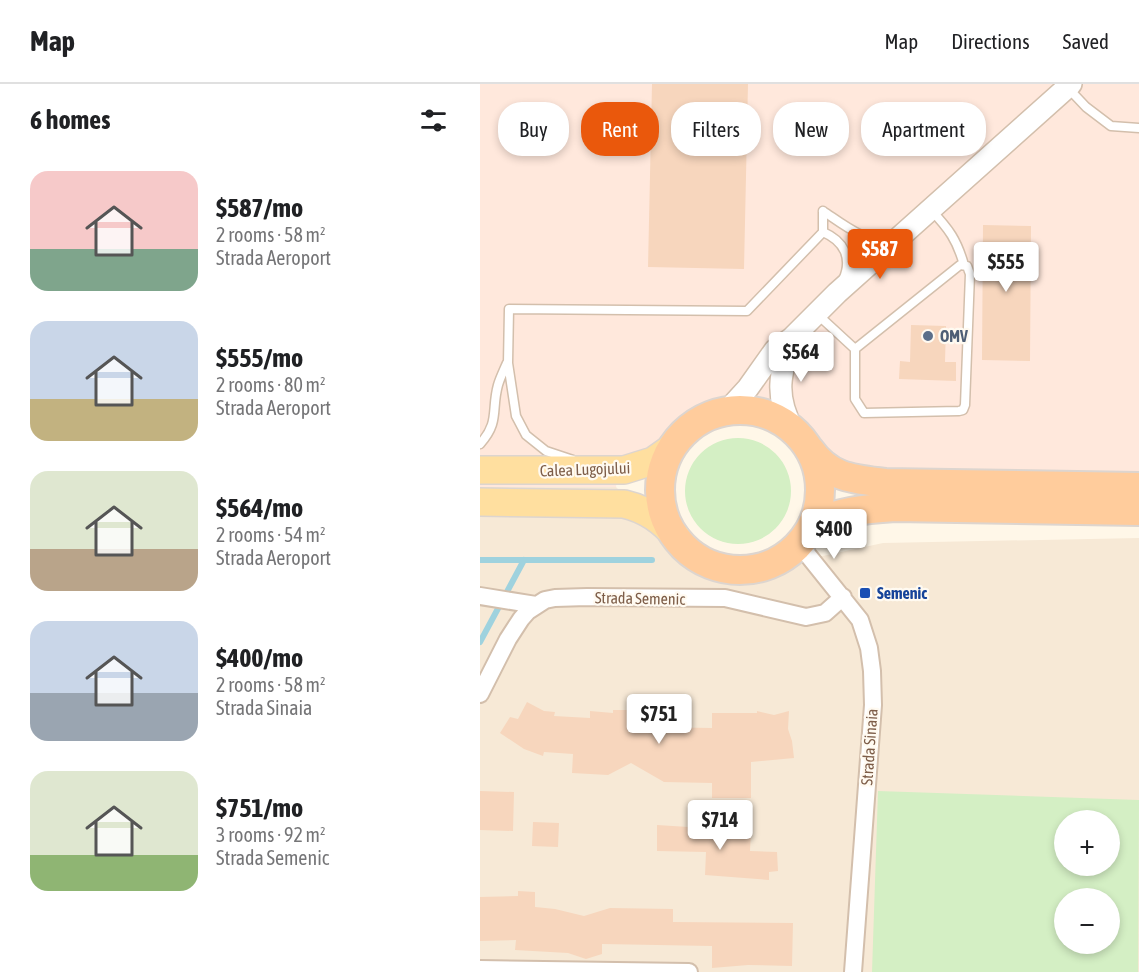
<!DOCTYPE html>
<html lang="en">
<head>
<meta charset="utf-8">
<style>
  body { margin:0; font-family:"Asap Condensed",sans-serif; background:#f6f6f6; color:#202124; height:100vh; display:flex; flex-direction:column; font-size:22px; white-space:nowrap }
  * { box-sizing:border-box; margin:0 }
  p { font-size:20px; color:#757577 }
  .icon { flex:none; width:33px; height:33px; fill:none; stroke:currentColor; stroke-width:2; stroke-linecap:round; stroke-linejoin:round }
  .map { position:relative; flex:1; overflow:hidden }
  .drawer { display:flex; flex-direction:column; background:#fff; width:480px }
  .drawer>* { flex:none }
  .banner { position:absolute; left:18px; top:18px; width:550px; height:54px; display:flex; gap:12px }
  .fabs { position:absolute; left:574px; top:726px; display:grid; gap:12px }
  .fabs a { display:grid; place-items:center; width:66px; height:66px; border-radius:50%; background:#fff; box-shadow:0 3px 9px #0003; font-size:30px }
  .price { position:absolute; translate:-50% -51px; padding:0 14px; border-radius:6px; background:#fff; color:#222; font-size:20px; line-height:39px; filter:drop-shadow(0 2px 3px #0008) }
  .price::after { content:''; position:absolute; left:50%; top:36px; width:18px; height:14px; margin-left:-9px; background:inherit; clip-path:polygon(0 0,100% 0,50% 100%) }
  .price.current { background:#ea580c; color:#fff }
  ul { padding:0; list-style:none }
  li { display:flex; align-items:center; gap:18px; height:150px; padding:0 30px }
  li span { display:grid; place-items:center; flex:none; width:168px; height:120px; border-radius:18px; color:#555 }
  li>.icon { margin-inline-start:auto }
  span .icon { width:72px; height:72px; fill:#fffc; stroke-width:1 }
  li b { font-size:26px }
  h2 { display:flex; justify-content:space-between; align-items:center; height:72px; padding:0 30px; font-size:26px }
  .pill { padding:0 21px; border-radius:24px; background:#fff; box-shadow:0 3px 9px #0003; font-size:21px; line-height:54px }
  .pill.current { background:#ea580c; color:#fff }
  header { display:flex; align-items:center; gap:36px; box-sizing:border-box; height:84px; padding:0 30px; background:#fff; border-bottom:2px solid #e0e0e0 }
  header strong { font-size:28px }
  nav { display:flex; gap:33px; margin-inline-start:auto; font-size:21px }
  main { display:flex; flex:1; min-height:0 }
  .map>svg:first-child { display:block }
  .residential { fill:#f7e9d6; fill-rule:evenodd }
  .commercial { fill:#ffe8dc }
  .green { fill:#d4efc4; fill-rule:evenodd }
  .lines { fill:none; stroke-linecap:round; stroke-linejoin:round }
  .stream { stroke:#9fd2de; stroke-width:6 }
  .building { fill:#f7d6bd }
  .service-casing { stroke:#d3bfac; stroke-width:11 }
  .minor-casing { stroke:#d3bfac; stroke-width:20 }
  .tertiary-casing { stroke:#d3bfac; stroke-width:24 }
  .primary-casing { stroke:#ddd5cf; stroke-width:30 }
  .trunk-casing { stroke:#ddd5cf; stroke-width:32 }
  .service { stroke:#fff; stroke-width:8 }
  .minor { stroke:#fff; stroke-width:16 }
  .tertiary { stroke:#fff; stroke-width:21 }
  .primary { stroke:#ffdf9f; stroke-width:27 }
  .trunk { stroke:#ffcc9c; stroke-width:28 }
  .service-dot { fill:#5c6f8a; stroke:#fffaf1; stroke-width:2 }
  .transit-dot { fill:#1a4fb4; stroke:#fffaf1; stroke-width:2 }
  .labels { text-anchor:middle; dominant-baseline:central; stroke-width:4.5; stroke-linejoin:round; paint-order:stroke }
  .service-label { font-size:16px; font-weight:bold; fill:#4e5e75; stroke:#fffaf1; text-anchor:start }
  .street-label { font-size:16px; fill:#7d5d48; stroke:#fffaf1 }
  .transit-label { font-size:16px; font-weight:bold; fill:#164399; stroke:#fffaf1; text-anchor:start }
</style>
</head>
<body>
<header>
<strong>Map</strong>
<nav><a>Map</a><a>Directions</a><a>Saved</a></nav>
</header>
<main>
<section class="drawer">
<h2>6 homes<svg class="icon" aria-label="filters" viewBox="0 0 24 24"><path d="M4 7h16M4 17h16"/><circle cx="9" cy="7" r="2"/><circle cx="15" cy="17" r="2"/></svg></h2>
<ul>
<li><span style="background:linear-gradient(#f6c9c9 65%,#7fa58c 0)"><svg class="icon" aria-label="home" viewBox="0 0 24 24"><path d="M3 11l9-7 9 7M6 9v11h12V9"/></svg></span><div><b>$587/mo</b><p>2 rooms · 58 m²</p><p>Strada Aeroport</p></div></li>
<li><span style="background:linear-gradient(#c9d6e8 65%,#c2b280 0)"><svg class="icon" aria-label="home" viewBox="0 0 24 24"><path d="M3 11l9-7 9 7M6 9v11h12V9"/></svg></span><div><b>$555/mo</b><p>2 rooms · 80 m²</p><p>Strada Aeroport</p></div></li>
<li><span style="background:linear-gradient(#dfe7d0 65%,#b9a48a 0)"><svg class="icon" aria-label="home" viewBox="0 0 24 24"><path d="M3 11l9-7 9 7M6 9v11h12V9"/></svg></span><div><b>$564/mo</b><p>2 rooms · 54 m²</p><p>Strada Aeroport</p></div></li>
<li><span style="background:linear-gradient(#c9d6e8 60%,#9aa5b1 0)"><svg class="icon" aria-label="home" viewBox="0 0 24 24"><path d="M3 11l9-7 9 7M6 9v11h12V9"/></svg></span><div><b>$400/mo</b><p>2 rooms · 58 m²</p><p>Strada Sinaia</p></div></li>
<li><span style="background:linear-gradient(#dfe7d0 70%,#8fb573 0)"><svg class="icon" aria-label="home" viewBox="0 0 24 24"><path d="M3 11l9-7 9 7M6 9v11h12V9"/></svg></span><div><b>$751/mo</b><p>3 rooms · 92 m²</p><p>Strada Semenic</p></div></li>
</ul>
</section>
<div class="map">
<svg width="659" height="888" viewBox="0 0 659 888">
  <rect width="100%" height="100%" fill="#fff7e8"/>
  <path class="residential" d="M0,403H136L208,477L245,494L290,490L315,478L403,459L659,454V888H0ZM585,736H630V782H585ZM585,814H630V860H585Z"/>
  <path class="commercial" d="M0,0H659V394L405,399L322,356L300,336L282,329L260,326L240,329L227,333L204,349L138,387L136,403H0Z"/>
  <path class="green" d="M205 407a53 53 0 1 1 106 0a53 53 0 1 1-106 0Z
    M398,707L659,716L658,888H392ZM585,736H630V782H585ZM585,814H630V860H585Z"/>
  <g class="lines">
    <path class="stream" d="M0,476H172
      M0,558L44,476"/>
  </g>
  <path class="building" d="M172,0H268L264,185L168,183Z
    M503,141L551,142L550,277L502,276Z
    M431,241L466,242L465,278H476V297L419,295L420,277L430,278Z
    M47,618L64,627L75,628L74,632L110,634V627L133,629V626H169V643L232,644V629H277V627L294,631L309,627L308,645L312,657L314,674L271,678V714H232V699L184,698L151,679L128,691L92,689L93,670L64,668L63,672L44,665L20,649L30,633L38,635Z
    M0,707L34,708L33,747L0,746Z
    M53,738L79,739L78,763L52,762Z
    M177,741L271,747L270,767L297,768L298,787L289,788V796L225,791L226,768L177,767Z
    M38,807L55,808V823L75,825L104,832L130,824L193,825V838L313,839L312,882L268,881L232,884V862L122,860V870L106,875L88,869L35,866L36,856L0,857V813L38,812Z"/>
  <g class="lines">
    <defs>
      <path id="service" d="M588,4L606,23L631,42L659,44
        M451,126C469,145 477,156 484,181
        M343,127C364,141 385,159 411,156
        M343,148C364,157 373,174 363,196
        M337,230L375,265V315L384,329L479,327L483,326L485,321L490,190L487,182L480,181L375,265
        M0,360C20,338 11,326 18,301C20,294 24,286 27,279
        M93,376L66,367L46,351L36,332L28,279L29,225L267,227L343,148V127"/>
      <path id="minor" d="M319,460L380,536L389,564L392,587L393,621L373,888
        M0,512L56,521
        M0,610L28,555L41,535L48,527L65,516L75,514L107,513L245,514L326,533L345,529L363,513
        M0,885L209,888"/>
      <path id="tertiary" d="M312,254C300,290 294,311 313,346
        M246,328L268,304L295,266L312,254L357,209L591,0"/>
      <path id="primary" d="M0,386H144L173,377L190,365L199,354
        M0,418L144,420C166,425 183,437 197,454"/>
      <path id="trunk" d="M180 406a80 80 0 1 1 160 0a80 80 0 1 1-160 0Z
        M330,366C350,394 373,395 405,399L659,403
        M332,442C357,427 386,425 415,423L659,427"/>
    </defs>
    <use href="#service" class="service-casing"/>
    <use href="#minor" class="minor-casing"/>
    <use href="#tertiary" class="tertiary-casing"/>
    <use href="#primary" class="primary-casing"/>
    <use href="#trunk" class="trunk-casing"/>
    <use href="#service" class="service"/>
    <use href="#minor" class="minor"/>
    <use href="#tertiary" class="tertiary"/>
    <use href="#primary" class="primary"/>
    <use href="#trunk" class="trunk"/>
  </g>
  <circle class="service-dot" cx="448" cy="252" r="6"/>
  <rect class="transit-dot" x="379" y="503" width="12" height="12" rx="3"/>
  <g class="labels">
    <g class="service-label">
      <text x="460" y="252">OMV</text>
    </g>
    <g class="street-label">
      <text transform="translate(105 385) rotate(-2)">Calea Lugojului</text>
      <text transform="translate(160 514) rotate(1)">Strada Semenic</text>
      <text transform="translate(389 663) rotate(-86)">Strada Sinaia</text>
    </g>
    <g class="transit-label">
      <text x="397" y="509">Semenic</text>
    </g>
  </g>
</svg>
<div class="fabs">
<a>+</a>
<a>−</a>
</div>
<b class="price current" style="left:400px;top:196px">$587</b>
<b class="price" style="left:526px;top:209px">$555</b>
<b class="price" style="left:321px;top:299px">$564</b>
<b class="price" style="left:354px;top:476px">$400</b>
<b class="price" style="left:179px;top:661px">$751</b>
<b class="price" style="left:240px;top:767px">$714</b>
<div class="banner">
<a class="pill">Buy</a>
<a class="pill current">Rent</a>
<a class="pill">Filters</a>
<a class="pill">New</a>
<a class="pill">Apartment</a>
</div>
</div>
</main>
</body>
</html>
